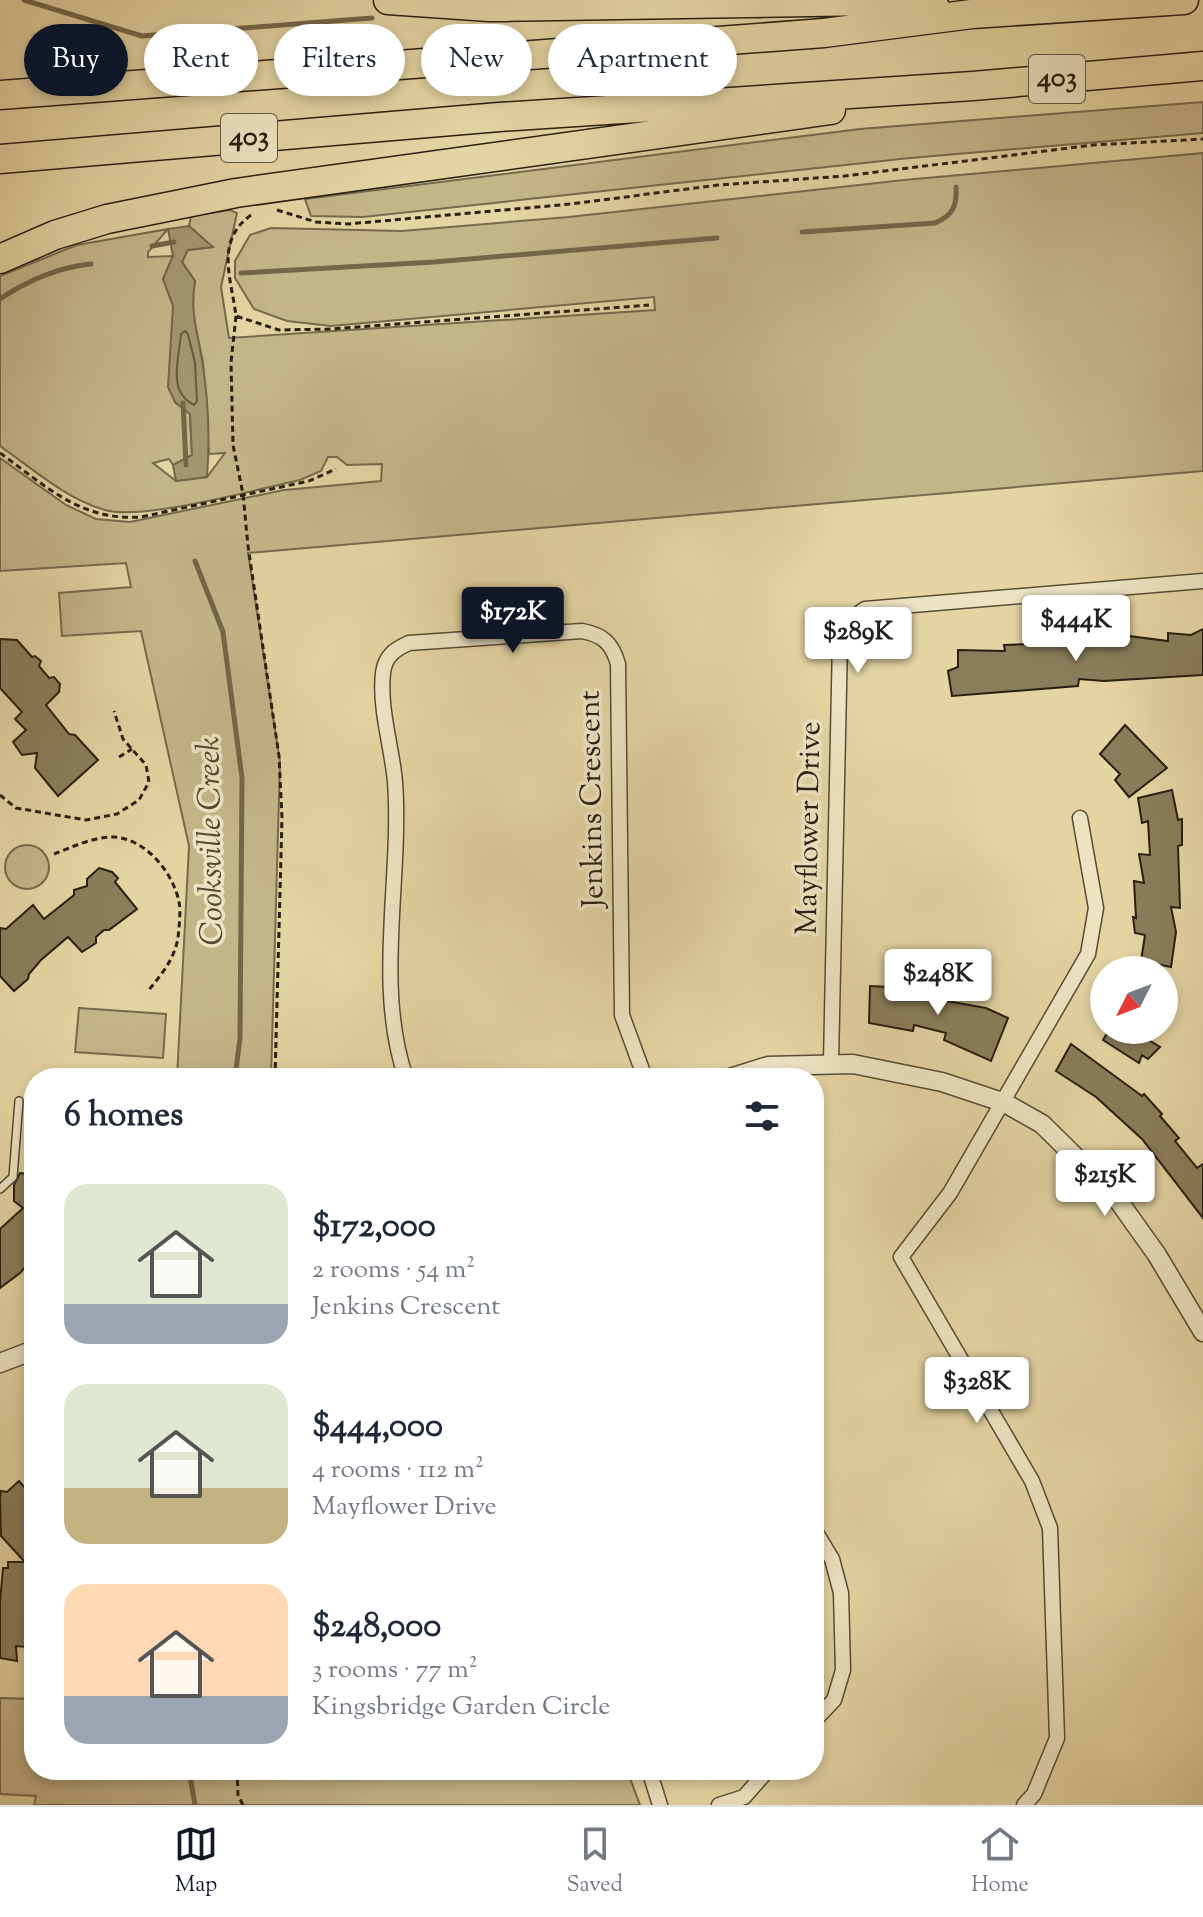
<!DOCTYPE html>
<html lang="en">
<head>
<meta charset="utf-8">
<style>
  body { margin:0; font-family:"Sorts Mill Goudy",serif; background:#f6f6f7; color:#1f2937; height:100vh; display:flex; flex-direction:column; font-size:30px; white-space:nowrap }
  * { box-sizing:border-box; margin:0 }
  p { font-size:26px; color:#747a83 }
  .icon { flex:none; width:44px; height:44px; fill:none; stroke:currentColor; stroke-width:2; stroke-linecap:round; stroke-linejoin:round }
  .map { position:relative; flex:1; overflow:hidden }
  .drawer { position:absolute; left:24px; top:1068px; width:800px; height:712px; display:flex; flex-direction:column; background:#fff; border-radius:32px; box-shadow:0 4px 12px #0003 }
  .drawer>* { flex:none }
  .guide { position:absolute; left:24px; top:24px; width:800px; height:72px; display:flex; gap:16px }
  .needle { width:52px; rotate:228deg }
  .tools { position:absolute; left:1090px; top:956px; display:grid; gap:16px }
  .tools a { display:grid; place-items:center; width:88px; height:88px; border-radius:50%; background:#fff; box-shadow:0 4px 12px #0003; font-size:40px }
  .price { position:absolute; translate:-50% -68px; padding:0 18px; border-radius:8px; background:#fff; color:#222; font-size:26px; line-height:52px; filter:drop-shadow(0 2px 4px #0008) }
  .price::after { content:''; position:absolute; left:50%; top:48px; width:24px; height:18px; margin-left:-12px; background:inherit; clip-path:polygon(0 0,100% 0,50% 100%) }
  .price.on { background:#111827; color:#fff }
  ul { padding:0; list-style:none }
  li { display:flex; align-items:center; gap:24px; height:200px; padding:0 40px }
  li span { display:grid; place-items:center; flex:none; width:224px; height:160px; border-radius:24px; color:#555 }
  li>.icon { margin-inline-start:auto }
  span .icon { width:96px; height:96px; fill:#fffc; stroke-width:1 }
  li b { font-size:34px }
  h2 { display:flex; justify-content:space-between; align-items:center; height:96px; padding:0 40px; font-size:34px }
  .tag { padding:0 28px; border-radius:36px; background:#fff; box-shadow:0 4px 12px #0003; font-size:28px; line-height:72px }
  .tag.on { background:#111827; color:#fff }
  .tabs { display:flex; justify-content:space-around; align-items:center; height:112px; border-top:2px solid #e0e1e3; background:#fff; font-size:22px; color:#747a83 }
  .tabs a { display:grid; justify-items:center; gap:4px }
  .tabs .on { color:#111827 }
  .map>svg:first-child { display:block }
  .green { fill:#c4b589; stroke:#766a4c; stroke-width:2 }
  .water { fill:#a49670; stroke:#736649; stroke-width:2 }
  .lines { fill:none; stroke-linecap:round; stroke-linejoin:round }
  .shore { stroke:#665a40; stroke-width:2 }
  .stream { stroke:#736649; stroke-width:5 }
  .building { fill:#8a7d5b; stroke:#291e0f; stroke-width:2 }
  .service-casing { stroke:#584c34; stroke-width:10 }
  .minor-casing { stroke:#584c34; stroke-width:17 }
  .tertiary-casing { stroke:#584c34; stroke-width:21 }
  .motorway-casing { stroke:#291e0f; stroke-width:31 }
  .path { stroke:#291e0f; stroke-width:3; stroke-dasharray:6 4; stroke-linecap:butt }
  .service { stroke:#ede3c3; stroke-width:7 }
  .minor { stroke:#ede3c3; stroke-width:14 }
  .tertiary { stroke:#ede3c3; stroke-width:18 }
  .motorway { stroke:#e4d4a2; stroke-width:28 }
  .labels { text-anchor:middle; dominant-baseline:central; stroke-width:7; stroke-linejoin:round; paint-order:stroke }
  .shield { fill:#ede3c3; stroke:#645945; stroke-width:2 }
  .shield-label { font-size:28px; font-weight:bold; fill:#291e0f }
  .street-label { font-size:30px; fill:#291e0f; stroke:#ede3c3 }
  .water-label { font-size:32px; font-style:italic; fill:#544831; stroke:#ede3c3 }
</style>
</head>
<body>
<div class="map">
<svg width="1203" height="1805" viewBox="0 0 1203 1805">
  <rect width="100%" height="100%" fill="#e4d4a2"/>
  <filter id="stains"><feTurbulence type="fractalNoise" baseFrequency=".0025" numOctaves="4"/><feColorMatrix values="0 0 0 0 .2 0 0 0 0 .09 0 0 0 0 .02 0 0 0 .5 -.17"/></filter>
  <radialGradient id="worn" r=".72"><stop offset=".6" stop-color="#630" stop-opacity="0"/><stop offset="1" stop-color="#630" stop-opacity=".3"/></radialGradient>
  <path class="green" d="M1203,102V133L910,158L363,217L311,216L305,199L860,129Z
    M1203,153V471L248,553L280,762L271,1078H177L189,846L141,631L62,636L59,593L131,587L126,563L0,571V458L66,505L96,519L130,522L284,490L381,481L382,464L347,465L337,457H328L321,471L300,480C257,489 143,521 105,510C66,499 33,469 0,446V276L77,245L168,229L148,252V257L173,256L163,279L173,305L175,402L190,414L192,456L173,465L169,459L153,463L176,481L207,477L225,453L209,454L203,362L191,307L195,281L182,262L187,250L212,247L189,226L191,216L230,210L237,213L221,287L229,338L655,310L654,297L331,326L287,321L254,309L235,278V261L250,235L271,228L402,231L569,217L904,180Z
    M5 867a22 22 0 1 1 44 0a22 22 0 1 1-44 0Z
    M79,1008L166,1014L163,1058L75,1052Z
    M0,1698L34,1699V1770H627L640,1805H34L36,1796L0,1794Z"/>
  <path class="water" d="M189,226L213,247L188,250L182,262L195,281C190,314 197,328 202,360C208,397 210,440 207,477L176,481L173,465L192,455L190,414L175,402L168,387L173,306L163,279L173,256L168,229Z"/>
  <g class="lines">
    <path class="shore" d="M185,331L188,334L195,363L197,401L194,405C167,392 179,359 181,334Z"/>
    <path class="stream" d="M24,0L142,36L372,18
      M802,232L935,223C953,215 957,207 956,187
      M152,246L174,242
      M241,273L434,262L717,238
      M0,299C27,281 59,267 91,264
      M183,403L186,465
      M195,561L223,632L242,778L240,1038L235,1078
      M189,1770L195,1805"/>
  </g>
  <path class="building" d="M1203,629V675L1104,681L1079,679L1078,686L952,696L948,671L958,667V650L1005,651L1004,645L1054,643L1053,640L1086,637L1113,642V634L1168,641V633L1191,635Z
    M0,639L17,640L32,657L35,656L41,661L39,666L49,678L54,677L60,684L59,692L46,705L69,734L75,735L98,760L58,796L35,768L37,753L22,755L13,742L26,730L15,719L22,712L0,688Z
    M1125,725L1167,768L1129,797L1115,780L1120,774L1100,754Z
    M1172,790L1178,820L1182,819V845L1178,846L1180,908L1171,907L1176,932L1171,967L1141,961L1145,935L1135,933L1133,917L1136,918L1134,881L1144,883L1139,854L1150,855L1148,821L1142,823L1138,798Z
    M99,868L112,872L118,878L115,882L137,909L109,930H104L96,937V943L82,952L68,937L41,960L29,974L28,979L14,991L0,976V928L6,929L33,905L44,919L74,895V890L87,886V879Z
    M870,986L927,989L949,996L947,1001L986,1008L1008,1018L991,1061L944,1040L946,1033L914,1025L913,1031L869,1023Z
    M1109,1030H1132L1160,1047L1148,1059L1142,1055L1139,1063L1103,1040Z
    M1071,1044L1142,1096L1144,1094L1162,1114L1160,1116L1179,1138L1175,1141L1197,1168L1203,1164V1218L1142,1139L1096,1097L1056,1071Z
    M20,1173L34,1175V1257L20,1273L0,1288V1229L23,1208L14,1201V1185Z
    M19,1481L24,1487H31L30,1494L34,1495V1631L28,1638V1647L16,1646L17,1661L0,1658V1602L3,1568H8V1562H25L1,1536L0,1498L1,1491L7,1492Z"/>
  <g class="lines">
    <defs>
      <path id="service" d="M0,1189L13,1177L19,1101"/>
      <path id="minor" d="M831,1062L840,641L848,621L865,609L1203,581
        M406,1078C374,986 402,878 395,782C392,747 379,708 383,673C385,656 395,649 409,643L582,631C603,635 612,643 618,664L622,1015L645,1078
        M814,1529L832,1559L841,1593L843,1670L834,1700L814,1721
        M649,1770L660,1805
        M719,1805L744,1797L768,1770
        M1024,1805L1034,1794L1057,1738L1050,1528L1032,1481L901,1257L950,1193L1088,954L1096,908L1080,818"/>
      <path id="tertiary" d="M730,1078L768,1066L853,1064L942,1082L1005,1103L1042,1124L1115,1196L1157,1255L1203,1332
        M0,1363L34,1350"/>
      <path id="motorway" d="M388,0L489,7L876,1L936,9
        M0,95L824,33L972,14L1184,0
        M0,159L499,117L973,86L1203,66
        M0,259L55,235L107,219L236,193L831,110"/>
    </defs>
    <use href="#service" class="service-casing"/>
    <use href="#minor" class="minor-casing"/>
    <use href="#tertiary" class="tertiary-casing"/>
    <use href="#motorway" class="motorway-casing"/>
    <path class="path" d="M277,210L316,222L348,224L571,204L718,185L845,176L1093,145L1203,139
      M251,215C215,241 231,277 236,316L279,330L332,329L649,305
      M236,316L231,362L233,445L243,494L248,546L279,756L282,818L275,1078
      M0,453C46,486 80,521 141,517L309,481L336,469
      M119,757L132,749
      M0,795L16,808L86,820L117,814L139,800L149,782L146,765L123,739L114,711
      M54,854C72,847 93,837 113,837C145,838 173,872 179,902C181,911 179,928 178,938C174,960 161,975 148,991
      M237,1770L238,1795L243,1805"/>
    <use href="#service" class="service"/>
    <use href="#minor" class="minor"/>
    <use href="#tertiary" class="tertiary"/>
    <use href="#motorway" class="motorway"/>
  </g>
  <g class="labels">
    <g class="shield">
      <rect x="1029" y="55" width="56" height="48" rx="6"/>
      <rect x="221" y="114" width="56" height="48" rx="6"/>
    </g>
    <g class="shield-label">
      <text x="1057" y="79">403</text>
      <text x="249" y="138">403</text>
    </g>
    <g class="street-label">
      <text transform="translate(593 799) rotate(-91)">Jenkins Crescent</text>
      <text transform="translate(810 828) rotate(-89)">Mayflower Drive</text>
    </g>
    <g class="water-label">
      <text transform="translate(212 841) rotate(-91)">Cooksville Creek</text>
    </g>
  </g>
  <rect width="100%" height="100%" filter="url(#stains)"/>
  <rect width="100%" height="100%" fill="url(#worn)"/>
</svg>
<div class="tools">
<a><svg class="needle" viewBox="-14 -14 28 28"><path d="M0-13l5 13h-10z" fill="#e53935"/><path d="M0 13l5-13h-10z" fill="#747a83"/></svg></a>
</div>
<b class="price on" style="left:513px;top:655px">$172K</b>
<b class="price" style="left:1076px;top:663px">$444K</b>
<b class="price" style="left:858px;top:675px">$289K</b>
<b class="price" style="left:938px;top:1017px">$248K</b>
<b class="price" style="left:1105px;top:1218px">$215K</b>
<b class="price" style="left:977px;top:1425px">$328K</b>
<div class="guide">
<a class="tag on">Buy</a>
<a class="tag">Rent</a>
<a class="tag">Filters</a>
<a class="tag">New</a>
<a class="tag">Apartment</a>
</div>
<section class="drawer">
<h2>6 homes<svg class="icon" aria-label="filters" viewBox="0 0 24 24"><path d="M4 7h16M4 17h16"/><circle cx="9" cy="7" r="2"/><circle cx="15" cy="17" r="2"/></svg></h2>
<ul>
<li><span style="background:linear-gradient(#dfe7d0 75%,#9aa5b1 0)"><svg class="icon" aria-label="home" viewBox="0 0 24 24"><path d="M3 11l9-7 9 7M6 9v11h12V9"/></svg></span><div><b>$172,000</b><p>2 rooms · 54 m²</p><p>Jenkins Crescent</p></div></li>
<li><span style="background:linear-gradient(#dfe7d0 65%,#c2b280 0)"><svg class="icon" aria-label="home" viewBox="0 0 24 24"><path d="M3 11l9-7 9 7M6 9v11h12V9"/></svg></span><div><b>$444,000</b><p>4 rooms · 112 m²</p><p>Mayflower Drive</p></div></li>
<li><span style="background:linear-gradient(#ffd9b3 70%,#9aa5b1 0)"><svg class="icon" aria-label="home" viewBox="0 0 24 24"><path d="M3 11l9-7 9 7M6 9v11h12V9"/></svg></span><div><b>$248,000</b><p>3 rooms · 77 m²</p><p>Kingsbridge Garden Circle</p></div></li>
</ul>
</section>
</div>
<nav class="tabs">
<a class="on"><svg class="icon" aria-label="map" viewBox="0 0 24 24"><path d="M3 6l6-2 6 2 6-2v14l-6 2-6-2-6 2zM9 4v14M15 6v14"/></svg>Map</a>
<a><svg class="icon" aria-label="saved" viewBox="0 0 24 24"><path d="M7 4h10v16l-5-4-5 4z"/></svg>Saved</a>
<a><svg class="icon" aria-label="home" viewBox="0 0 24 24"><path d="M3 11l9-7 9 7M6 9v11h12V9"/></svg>Home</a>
</nav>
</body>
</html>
